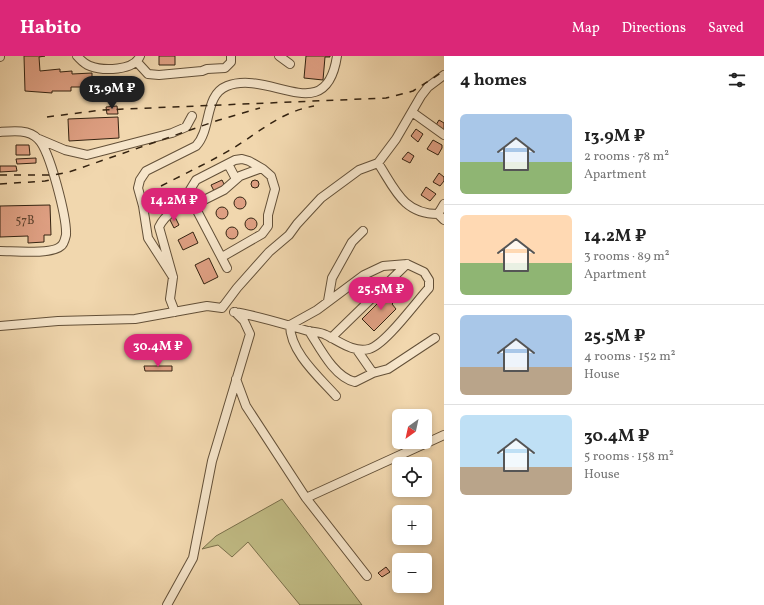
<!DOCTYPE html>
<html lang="en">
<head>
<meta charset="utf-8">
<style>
  body { margin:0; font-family:Vollkorn,serif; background:#f2f2f2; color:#222; height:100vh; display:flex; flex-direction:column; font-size:15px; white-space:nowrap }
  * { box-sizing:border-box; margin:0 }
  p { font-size:13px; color:#767676 }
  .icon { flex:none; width:22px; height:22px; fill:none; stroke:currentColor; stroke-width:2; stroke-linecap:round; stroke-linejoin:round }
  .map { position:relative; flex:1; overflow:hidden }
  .details { display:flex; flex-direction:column; background:#fff; width:320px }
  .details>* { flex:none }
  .needle { width:26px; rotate:213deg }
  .tools { position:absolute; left:392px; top:353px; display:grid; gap:8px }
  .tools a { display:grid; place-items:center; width:40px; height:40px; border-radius:6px; background:#fff; box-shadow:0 2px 6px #0003; font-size:20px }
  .price { position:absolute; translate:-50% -34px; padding:0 9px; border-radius:14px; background:#db2777; color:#fff; font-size:13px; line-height:26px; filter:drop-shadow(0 1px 2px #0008) }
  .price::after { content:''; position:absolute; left:50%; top:24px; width:12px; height:9px; margin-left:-6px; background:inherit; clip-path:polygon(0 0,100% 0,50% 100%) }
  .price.on { background:#222; color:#fff }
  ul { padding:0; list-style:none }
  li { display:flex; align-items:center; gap:12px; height:100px; padding:0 16px }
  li+li { border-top:1px solid #e0e0e0 }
  li span { display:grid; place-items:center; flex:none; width:112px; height:80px; border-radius:6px; color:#555 }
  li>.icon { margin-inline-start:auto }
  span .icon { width:48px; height:48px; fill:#fffc; stroke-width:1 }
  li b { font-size:17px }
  h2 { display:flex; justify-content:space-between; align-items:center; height:48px; padding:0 16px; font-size:17px }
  header { display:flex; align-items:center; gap:24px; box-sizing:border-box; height:56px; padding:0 20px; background:#db2777; color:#fff }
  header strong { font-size:19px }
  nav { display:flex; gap:22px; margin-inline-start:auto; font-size:14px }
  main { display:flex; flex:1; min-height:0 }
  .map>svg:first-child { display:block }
  .green { fill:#c1bc85; stroke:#7a704b }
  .building { fill:#de9f82; stroke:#342311 }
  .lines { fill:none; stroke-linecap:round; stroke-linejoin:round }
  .minor-casing { stroke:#635038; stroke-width:10 }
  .minor { stroke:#f6e5ca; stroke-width:8 }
  .rail { stroke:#342311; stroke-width:1.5; stroke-dasharray:7 7; stroke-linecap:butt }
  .labels { text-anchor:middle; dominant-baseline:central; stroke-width:3.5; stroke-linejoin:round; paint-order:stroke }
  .number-label { font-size:12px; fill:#5e422d }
</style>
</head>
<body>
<header>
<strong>Habito</strong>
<nav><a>Map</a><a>Directions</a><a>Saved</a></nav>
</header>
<main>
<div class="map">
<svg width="444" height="549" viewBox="0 0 444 549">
  <rect width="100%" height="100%" fill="#f1d7ae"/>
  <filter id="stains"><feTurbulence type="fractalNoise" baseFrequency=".005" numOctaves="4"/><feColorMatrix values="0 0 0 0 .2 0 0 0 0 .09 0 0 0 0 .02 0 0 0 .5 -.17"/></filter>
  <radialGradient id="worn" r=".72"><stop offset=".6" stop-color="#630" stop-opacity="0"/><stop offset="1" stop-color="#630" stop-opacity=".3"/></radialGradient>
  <path class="green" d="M282,443L362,549H300L248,486L232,501L218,489L202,493L216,480Z"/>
  <path class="building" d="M24,0H45L39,1L40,15L60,13V16L72,15V18L92,17V31H71V35H52V37L25,35Z
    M159,0H175V9H159Z
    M306,0H330V1H325L323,24L304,22Z
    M117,50L118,58H107L106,51Z
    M118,61L119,82L69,85L68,63Z
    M439,64L444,67V75L436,69Z
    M416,73L423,78L418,86L411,80Z
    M433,84L442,89V92L438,99L427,93Z
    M16,89H29L30,99H16Z
    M408,96L414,100L410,107L402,103Z
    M36,102V107L17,108L16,103Z
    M0,110H16L17,115L0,116Z
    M439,117L444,121V125L440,130L433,126Z
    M251 128a4 4 0 1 1 8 0a4 4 0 1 1-8 0Z
    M222,124L225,130L214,135L211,129Z
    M426,131L436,138L430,145L421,139Z
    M234 147a6 6 0 1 1 12 0a6 6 0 1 1-12 0Z
    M50,149L51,179H44V186L28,187V180L0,181V150Z
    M216 157a6 6 0 1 1 12 0a6 6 0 1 1-12 0Z
    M174,159L179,169L174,172L169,162Z
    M245 168a6 6 0 1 1 12 0a6 6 0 1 1-12 0Z
    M226 177a6 6 0 1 1 12 0a6 6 0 1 1-12 0Z
    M193,176L198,187L183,194L178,184Z
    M209,202L218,221L204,228L195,209Z
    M391,234L399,241L392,248L396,253L374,275L362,263Z
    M144,310H172V315H145Z
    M386,511L390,516L382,521L378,517Z"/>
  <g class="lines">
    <defs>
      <path id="minor" d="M77,0C81,4 84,8 90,10C103,15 134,15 140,0
        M279,0L290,8
        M0,1V0
        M137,6L148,18L159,19L202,15L207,13L225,12L231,6V0
        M412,56L444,79
        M0,76C12,75 29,73 38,83C50,94 67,163 66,179C65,183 64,188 61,190C52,199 13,195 0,195
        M39,83L65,94L87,99L172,77L186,71L192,60
        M378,107C395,133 403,158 438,158L444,164
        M228,108L236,123
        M194,149L224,134L240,120L259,113H263L271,120L275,133L268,159V170L262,178L222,201
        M179,152L196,124L235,104L242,103L249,105L263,113
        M438,158L444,148
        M173,221L148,182L143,150L138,132L140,124L146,115L196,90C212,73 204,39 227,30C270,13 326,73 337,0
        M328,245L332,222L352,186L363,175
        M175,256L170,243L173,221L159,171C164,160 182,145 194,149L227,212
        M234,256C260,260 283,268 308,275C314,276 321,276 326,279C339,285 353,297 369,293C385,289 416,246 429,232V224L424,216L407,208L383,210L364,219L317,254L290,269C290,296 319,321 336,340
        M0,270L58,265L135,263L207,250L222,252L237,232L269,196L289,179L297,168L321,142L359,114L378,107L396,83L421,40L428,31L444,19
        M309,275C320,292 334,321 355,326L373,317L388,313L435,282
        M331,282L407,208
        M357,294L373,317
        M236,323L246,350L306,442L367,520
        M306,442L444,379
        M167,549L193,502L212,405L250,278L244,265L235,256"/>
    </defs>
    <use href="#minor" class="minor-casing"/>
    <use href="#minor" class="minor"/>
    <path class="rail" d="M47,61L102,54L386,42L413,35L444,15
      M0,119H54L69,116L219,64L260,52
      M0,128L45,125L54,123
      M161,130C186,117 212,105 235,91C262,74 281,56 314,50"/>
  </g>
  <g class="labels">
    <g class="number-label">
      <text x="25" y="165">57В</text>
    </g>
  </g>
  <rect width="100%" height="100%" filter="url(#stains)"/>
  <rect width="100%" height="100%" fill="url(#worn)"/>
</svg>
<div class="tools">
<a><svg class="needle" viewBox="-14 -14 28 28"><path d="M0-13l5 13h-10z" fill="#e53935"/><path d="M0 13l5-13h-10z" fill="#767676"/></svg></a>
<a><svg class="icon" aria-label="locate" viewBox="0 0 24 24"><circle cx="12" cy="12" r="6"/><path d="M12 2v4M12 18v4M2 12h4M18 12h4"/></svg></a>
<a>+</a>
<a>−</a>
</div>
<b class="price on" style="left:112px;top:54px">13.9M ₽</b>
<b class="price" style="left:174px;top:166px">14.2M ₽</b>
<b class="price" style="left:381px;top:255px">25.5M ₽</b>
<b class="price" style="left:158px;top:312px">30.4M ₽</b>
</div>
<section class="details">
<h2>4 homes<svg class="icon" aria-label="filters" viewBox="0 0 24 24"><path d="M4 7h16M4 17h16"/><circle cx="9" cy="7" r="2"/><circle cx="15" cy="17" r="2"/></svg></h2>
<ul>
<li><span style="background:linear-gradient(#a9c7e8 60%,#8fb573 0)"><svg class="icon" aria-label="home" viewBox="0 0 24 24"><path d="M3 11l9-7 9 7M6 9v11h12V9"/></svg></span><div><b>13.9M ₽</b><p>2 rooms · 78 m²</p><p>Apartment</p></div></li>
<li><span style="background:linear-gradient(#ffd9b3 60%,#8fb573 0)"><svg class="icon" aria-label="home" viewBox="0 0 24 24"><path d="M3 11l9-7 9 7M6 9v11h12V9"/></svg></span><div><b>14.2M ₽</b><p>3 rooms · 89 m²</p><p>Apartment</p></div></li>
<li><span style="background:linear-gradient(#a9c7e8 65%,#b9a48a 0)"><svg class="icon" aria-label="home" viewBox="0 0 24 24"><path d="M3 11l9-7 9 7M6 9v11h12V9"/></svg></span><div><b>25.5M ₽</b><p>4 rooms · 152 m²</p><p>House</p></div></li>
<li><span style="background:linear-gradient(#bfe0f5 65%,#b9a48a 0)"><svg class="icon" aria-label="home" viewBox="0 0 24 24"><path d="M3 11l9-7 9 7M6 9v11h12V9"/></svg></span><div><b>30.4M ₽</b><p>5 rooms · 158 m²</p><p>House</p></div></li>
</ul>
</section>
</main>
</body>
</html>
